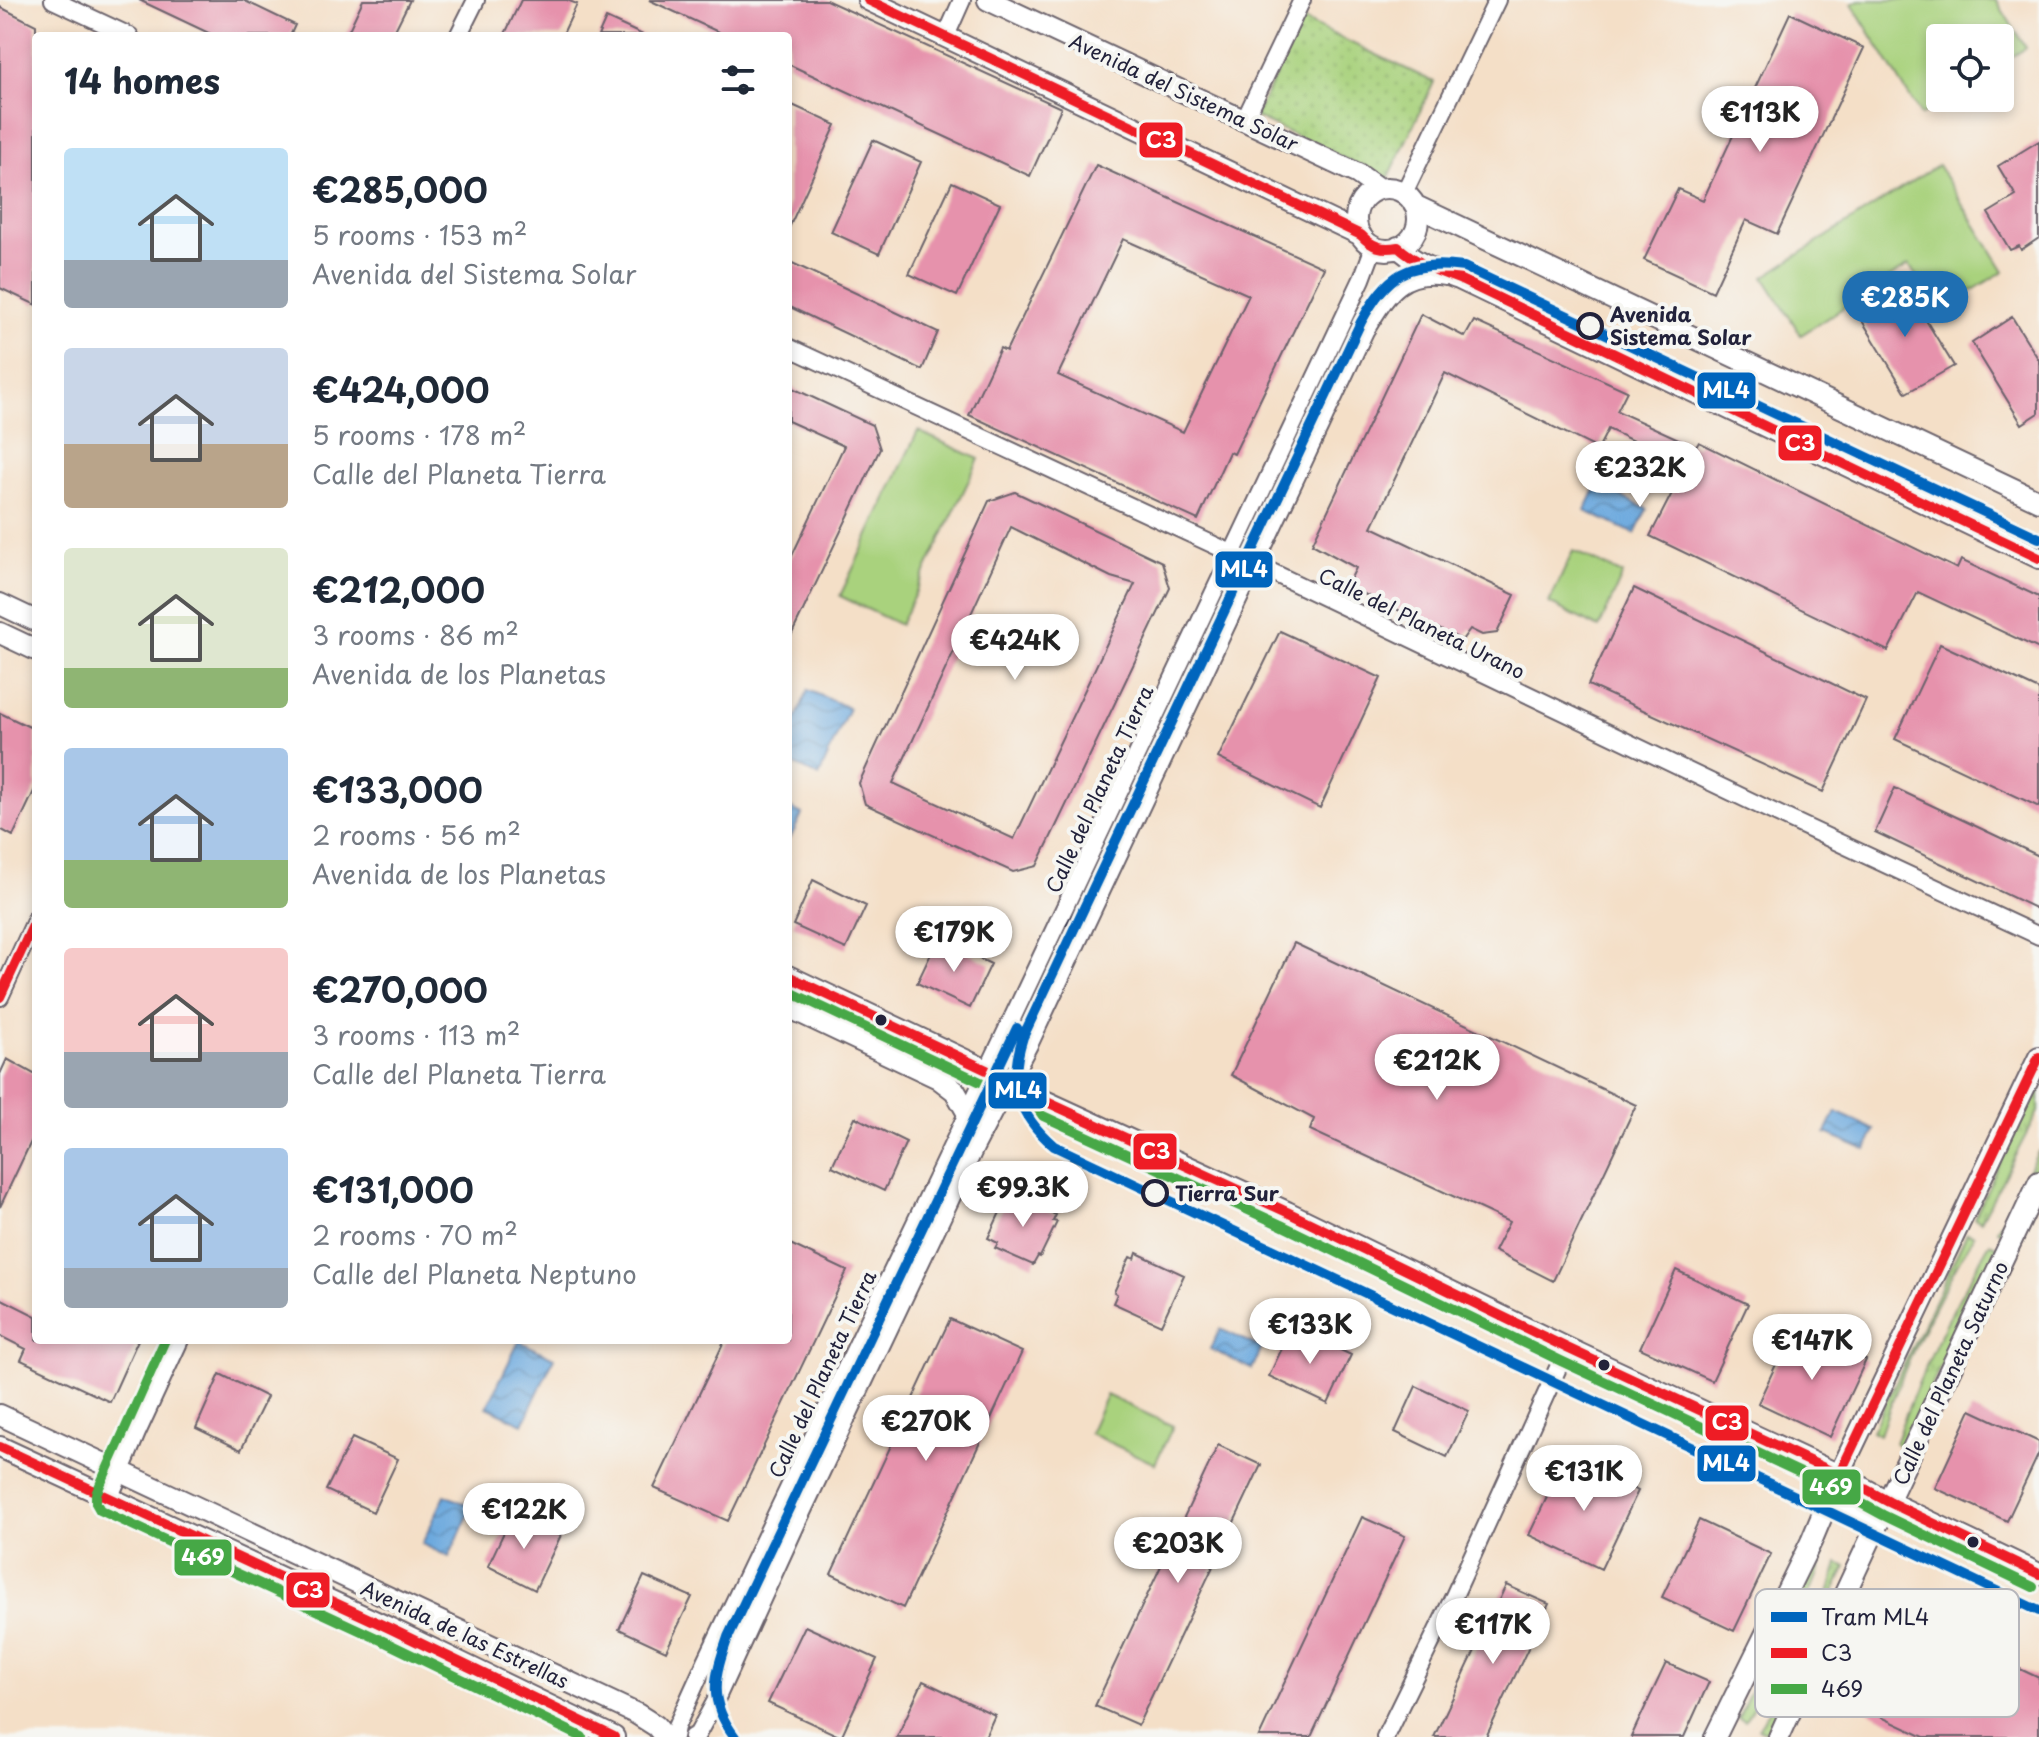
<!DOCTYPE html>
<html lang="en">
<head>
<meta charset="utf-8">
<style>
  body { margin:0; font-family:"Playpen Sans",sans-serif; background:#f2f2f3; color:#1f2937; height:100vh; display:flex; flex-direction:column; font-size:30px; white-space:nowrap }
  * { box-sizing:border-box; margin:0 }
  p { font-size:26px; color:#747a83 }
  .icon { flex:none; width:44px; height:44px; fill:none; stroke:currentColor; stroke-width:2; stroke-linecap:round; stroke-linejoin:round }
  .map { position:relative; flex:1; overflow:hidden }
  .panel { position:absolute; left:32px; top:32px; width:760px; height:1312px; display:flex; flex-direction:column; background:#fff; border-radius:8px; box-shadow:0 4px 12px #0003 }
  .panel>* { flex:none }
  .tools { position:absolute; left:1926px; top:24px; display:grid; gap:16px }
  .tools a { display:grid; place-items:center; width:88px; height:88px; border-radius:8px; background:#fff; box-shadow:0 4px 12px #0003; font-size:40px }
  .price { position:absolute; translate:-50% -68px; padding:0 18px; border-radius:28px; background:#fff; color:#222; font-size:26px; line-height:52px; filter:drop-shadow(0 2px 4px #0008) }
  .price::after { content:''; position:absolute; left:50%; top:48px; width:24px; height:18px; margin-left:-12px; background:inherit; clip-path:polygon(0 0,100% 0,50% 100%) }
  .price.current { background:#1f6fb2; color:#fff }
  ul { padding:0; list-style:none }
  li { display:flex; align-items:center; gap:24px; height:200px; padding:0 32px }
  li span { display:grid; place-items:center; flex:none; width:224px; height:160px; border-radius:8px; color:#555 }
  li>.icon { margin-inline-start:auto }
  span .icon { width:96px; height:96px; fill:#fffc; stroke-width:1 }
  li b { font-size:34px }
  h2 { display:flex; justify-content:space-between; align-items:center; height:96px; padding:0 32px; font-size:34px }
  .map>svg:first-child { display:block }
  .grass { fill:url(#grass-tufts); stroke:#667a5c; stroke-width:2 }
  .park { fill:url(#park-dots); stroke:#667a5c; stroke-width:2 }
  .garden { fill:#a9d27d; stroke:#667a5c; stroke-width:2 }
  .water { fill:url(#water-waves); stroke:#47668c; stroke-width:2 }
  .building { fill:#e692ac; fill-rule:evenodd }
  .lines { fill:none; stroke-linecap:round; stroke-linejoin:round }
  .minor-casing { stroke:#6c646c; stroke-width:20 }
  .tertiary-casing { stroke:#6c646c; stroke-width:24 }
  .minor { stroke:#fff; stroke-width:16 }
  .tertiary { stroke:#fff; stroke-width:20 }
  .tram { stroke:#22223b; stroke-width:2 }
  .bus-1-casing { stroke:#f6f6f2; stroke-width:16 }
  .bus-2-casing { stroke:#f6f6f2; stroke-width:16 }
  .bus-1 { stroke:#ee1c25; stroke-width:10 }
  .bus-2 { stroke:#46a846; stroke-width:10 }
  .tram-1-casing { stroke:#f6f6f2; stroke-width:16 }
  .tram-1 { stroke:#0065bd; stroke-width:10 }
  .stop-dot { fill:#f6f6f2; stroke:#22223b; stroke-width:4 }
  .bus-dot { fill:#22223b; stroke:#f6f6f2; stroke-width:3 }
  .labels { text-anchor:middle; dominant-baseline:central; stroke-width:8; stroke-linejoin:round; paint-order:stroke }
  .street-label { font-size:20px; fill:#22223b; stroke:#f6f6f2 }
  .stop-label { font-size:20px; font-weight:bold; fill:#22223b; stroke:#f6f6f2; text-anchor:start }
  .key { fill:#f6f6f2; stroke:#b6b6bb; stroke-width:2 }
  .key-label { font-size:22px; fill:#22223b }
  .line-badge { stroke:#f6f6f2; stroke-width:3 }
  .badge-label { font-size:22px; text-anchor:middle; font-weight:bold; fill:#fff }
</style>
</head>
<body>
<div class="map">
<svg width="2039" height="1737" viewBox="0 0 2039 1737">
  <defs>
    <pattern id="grass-tufts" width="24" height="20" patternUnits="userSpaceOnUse" patternTransform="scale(2)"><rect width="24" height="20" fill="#a9d27d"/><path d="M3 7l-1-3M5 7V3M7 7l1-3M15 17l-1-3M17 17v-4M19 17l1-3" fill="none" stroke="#91b46d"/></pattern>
    <pattern id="park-dots" width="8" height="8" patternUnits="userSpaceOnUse" patternTransform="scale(2)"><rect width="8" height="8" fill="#a9d27d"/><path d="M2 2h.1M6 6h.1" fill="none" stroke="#91b46d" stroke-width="1.8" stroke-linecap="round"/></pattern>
    <pattern id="water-waves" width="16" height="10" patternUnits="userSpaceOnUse" patternTransform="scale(2)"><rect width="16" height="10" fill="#6ca9de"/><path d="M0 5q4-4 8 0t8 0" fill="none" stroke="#5889b5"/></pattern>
  </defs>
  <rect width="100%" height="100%" fill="#f6f6f2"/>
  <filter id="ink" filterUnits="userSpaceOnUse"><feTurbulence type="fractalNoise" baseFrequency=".0125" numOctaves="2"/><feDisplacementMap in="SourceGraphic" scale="16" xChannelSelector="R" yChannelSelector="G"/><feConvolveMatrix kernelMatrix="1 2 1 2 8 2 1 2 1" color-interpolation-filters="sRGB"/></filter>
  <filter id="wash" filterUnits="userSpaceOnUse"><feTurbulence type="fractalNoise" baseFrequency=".006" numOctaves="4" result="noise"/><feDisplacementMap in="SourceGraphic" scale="32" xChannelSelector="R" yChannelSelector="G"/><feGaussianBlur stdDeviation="1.8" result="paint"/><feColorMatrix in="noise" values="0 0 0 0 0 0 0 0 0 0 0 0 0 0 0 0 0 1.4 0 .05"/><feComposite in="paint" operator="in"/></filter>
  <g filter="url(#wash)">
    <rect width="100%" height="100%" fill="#f4dfc7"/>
    <path class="grass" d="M2039,1080V1110L1981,1221L1974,1218Z
      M2039,1150V1161L2005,1233L1997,1230Z
      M1967,1233L1974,1235C1937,1298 1903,1365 1880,1435L1872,1431Z
      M1990,1243L1998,1247L1902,1447L1895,1443C1920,1373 1952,1307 1990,1243Z
      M1815,1551L1823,1555L1822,1562C1802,1618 1775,1670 1745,1721L1738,1718Z
      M1838,1563L1846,1567L1768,1732L1758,1728C1789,1683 1825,1616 1838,1563Z"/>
    <path class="park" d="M1303,20L1434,82L1388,179L1255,117Z"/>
    <path class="garden" d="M1859,0H1996L2026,48L2000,64V38H1940V98H1947L1921,115L1852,4Z
      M1938,165L2004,271L1939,311L1909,265L1801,335L1764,277Z
      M918,431L979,459L900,625L840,596Z
      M1573,551L1623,574L1599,628L1549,603Z
      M1106,1395L1173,1426L1155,1464L1089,1433Z"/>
    <path class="water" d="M1597,485L1647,509L1635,534L1585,511Z
      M808,690L849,708L819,776L788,762V737Z
      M788,807L802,814L790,839L788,838Z
      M1836,1112L1875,1130L1866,1150L1826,1133Z
      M1220,1329L1262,1348L1252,1369L1210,1349Z
      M519,1341L554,1358L523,1424L487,1407Z
      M445,1495L472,1507L449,1557L422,1544Z"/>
    <g id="blocks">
      <path class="building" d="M139,0H243L295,25L290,36H215Z
        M363,0H410L392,36H346Z
        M521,0H567L577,4L562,36H504Z
        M649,0H826L1061,108L1030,176L788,64V36H727Z
        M0,7L36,25V305L0,288Z
        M1790,13L1864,48L1777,234L1746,220L1713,292L1644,260L1678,189L1703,200Z
        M606,18L645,36H598Z
        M788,103L836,125L788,230Z
        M873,140L921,162L879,254L831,232Z
        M2039,141V238L2021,250L2019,246L2010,250L1988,213L2016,196L1998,166Z
        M1096,165L1324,268L1234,454L1229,452L1198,520L969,415L1000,348L1006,351ZM1123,239L1249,295L1183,432L1058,375Z
        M952,182L1000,204L957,296L909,274Z
        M788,261L938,332L922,370L788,306Z
        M1903,283L1954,366L1906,393L1858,314Z
        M1421,314L1465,337L1474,321L1627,391L1617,411L1696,447L1699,442L1957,569L1961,560L2039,597V649L1918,592L1888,651L1650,536L1686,466L1608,429L1598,449L1445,373L1372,527L1515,595L1497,633L1482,635L1470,629L1462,640L1347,586L1356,568L1312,544Z
        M2012,317L2039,360V413L2022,424L1972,343Z
        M788,386L872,425L880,449L788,642V564L844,446L788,421Z
        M1015,492L1162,562L1170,588L1037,866L1013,872L865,804L859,783L989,501ZM1011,527L1111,577L1135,584L1014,839L893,783Z
        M1634,588L1866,700L1823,792L1588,685Z
        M1280,631L1381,678L1320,808L1218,758Z
        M1940,644L2039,690V807L1895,739Z
        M0,713L36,730V787L13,836L0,829Z
        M1895,788L2039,856V910L1875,832Z
        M813,880L866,906L846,949L793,925Z
        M938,939L991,964L970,1008L917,983Z
        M1294,943L1636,1105L1553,1281L1494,1251L1509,1222L1310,1130L1314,1119L1231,1075Z
        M7,1059L36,1075V1131L0,1207V1074Z
        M855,1117L906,1142L884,1191L832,1166Z
        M1009,1193L1056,1215L1053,1221L1057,1222L1040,1257L1038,1256L1033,1265L995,1248L998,1243L988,1238Z
        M788,1243L847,1271L728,1521L654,1488L725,1340H788Z
        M1137,1253L1184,1275L1161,1325L1113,1303L1117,1294L1114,1292L1130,1257L1135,1259Z
        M1676,1270L1748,1304L1712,1381L1640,1348Z
        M0,1298L36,1316V1340H138L110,1402L21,1360L26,1349L0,1336Z
        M950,1319L1022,1352L903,1608L831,1574Z
        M1794,1326L1866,1360L1830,1437L1758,1403Z
        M1292,1327L1351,1355L1328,1404L1269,1376Z
        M220,1374L267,1397L241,1450L196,1428Z
        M1416,1386L1469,1411L1447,1457L1395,1432Z
        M1971,1410L2039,1442V1453L2007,1521L1935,1488Z
        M352,1438L398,1459L373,1512L326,1490Z
        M1218,1445L1261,1465L1138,1725L1095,1706Z
        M1566,1457L1638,1491L1601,1569L1529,1535Z
        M513,1513L561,1535L535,1590L488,1566Z
        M1362,1517L1405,1536L1311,1737H1259Z
        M1699,1520L1771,1554L1734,1631L1662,1597Z
        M644,1576L692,1597L666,1651L619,1629Z
        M1506,1585L1549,1604L1486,1737H1434Z
        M1874,1600L2039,1678V1737H1924L1832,1694Z
        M805,1626L877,1659L841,1737L768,1703Z
        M1666,1663L1709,1682L1684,1737H1631Z
        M923,1681L995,1715L985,1737H897Z"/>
    </g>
  </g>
  <g filter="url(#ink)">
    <use href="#blocks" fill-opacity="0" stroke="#6c646c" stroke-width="2"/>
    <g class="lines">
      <defs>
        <path id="minor" d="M53,0L130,36
          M458,36L476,0
          M946,36L962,0
          M1244,121L1302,0
          M1404,193L1497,0
          M788,347L1255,564L1765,808L2039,936
          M0,997L36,919
          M109,1499L137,1433L180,1340
          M674,1737L676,1727L706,1661L956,1137L1362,279L1374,247
          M692,1737L697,1735L715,1702L797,1523L976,1146L1031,1041L1365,331C1386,298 1399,269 1445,277
          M1385,1737L1454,1596L1567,1348"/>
        <path id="tertiary" d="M868,0L1361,235
          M988,0L1358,174L1379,189
          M1356 219a31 31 0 1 1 62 0a31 31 0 1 1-62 0Z
          M1414,205L2039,501
          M1398,247C1415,264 1438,271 1459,279L2039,558
          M0,604L36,621
          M0,633L36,650
          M788,976L995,1074L1047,1102L1287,1212L1567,1348L1839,1475L1889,1502L2039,1574
          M788,1007L938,1078L955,1091L967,1112
          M0,1415L637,1714L656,1726L665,1737
          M0,1447L389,1628L614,1737
          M1824,1510C1836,1504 1857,1501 1867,1514C1871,1519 1871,1527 1873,1533
          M1715,1737L1811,1542L1839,1475L2039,1057
          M1779,1737C1863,1551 1952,1367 2039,1182"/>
      </defs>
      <use href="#minor" class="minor-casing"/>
      <use href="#tertiary" class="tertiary-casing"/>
      <use href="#minor" class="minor"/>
      <use href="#tertiary" class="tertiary"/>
      <path class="tram" d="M1066,925L1106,861"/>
      <defs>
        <path id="bus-1" d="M868,0L1361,235C1372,247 1382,250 1398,247C1416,263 1437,271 1459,279L2039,558
          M788,976L995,1074L1047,1102L1287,1212L1567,1348L1839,1475L1889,1502L2039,1574
          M0,997L36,919
          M0,1447L389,1628L614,1737
          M1839,1475L2039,1057"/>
        <path id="bus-2" d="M788,991L989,1086L1041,1115L1281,1225L1561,1361L1833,1488L1883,1515L2033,1587
          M165,1340L96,1494V1503L100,1510L383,1641L582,1737"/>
      </defs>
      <use href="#bus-1" class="bus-1-casing"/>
      <use href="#bus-2" class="bus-2-casing"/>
      <use href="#bus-1" class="bus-1"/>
      <use href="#bus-2" class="bus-2"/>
      <defs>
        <path id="tram-1" d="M2039,538L1464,267C1407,260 1388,274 1361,322L1023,1037C1008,1084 1017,1114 1054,1146L2039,1611
          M735,1737C707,1700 714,1678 728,1637L1017,1028"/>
      </defs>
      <use href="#tram-1" class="tram-1-casing"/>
      <use href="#tram-1" class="tram-1"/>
    </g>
  </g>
  <g class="stop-dot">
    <circle cx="1590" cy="326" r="12"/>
    <circle cx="1155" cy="1193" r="12"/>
  </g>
  <g class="bus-dot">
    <circle cx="881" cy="1020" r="7"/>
    <circle cx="1604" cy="1365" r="7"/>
    <circle cx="1973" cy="1542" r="7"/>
  </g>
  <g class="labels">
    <g class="street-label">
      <text transform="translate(1184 92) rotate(25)">Avenida del Sistema Solar</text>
      <text transform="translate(1422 623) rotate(26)">Calle del Planeta Urano</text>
      <text transform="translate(1099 789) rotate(-65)">Calle del Planeta Tierra</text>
      <text transform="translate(1950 1373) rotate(-65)">Calle del Planeta Saturno</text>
      <text transform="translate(822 1374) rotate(-65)">Calle del Planeta Tierra</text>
      <text transform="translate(465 1634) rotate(25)">Avenida de las Estrellas</text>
    </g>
    <g class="stop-label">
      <text x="1610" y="314">Avenida<tspan x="1610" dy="23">Sistema Solar</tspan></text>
      <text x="1175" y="1193">Tierra Sur</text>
    </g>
  </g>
  <rect x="1755" y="1589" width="264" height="128" rx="12" class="key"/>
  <rect x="1771" y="1612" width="36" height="10" fill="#0065bd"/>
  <rect x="1771" y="1648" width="36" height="10" fill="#ee1c25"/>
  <rect x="1771" y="1684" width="36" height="10" fill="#46a846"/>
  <g class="key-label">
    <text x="1821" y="1625">Tram ML4</text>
    <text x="1821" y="1661">C3</text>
    <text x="1821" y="1697">469</text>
  </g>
  <g class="line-badge">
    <rect x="1138" y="121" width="46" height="38" rx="8" fill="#ee1c25"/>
    <rect x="1696" y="371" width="61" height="39" rx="8" fill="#0065bd"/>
    <rect x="1777" y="424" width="46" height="38" rx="8" fill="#ee1c25"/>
    <rect x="1214" y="550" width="60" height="39" rx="8" fill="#0065bd"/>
    <rect x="987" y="1071" width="61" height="39" rx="8" fill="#0065bd"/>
    <rect x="1132" y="1132" width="46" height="39" rx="8" fill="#ee1c25"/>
    <rect x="1704" y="1404" width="46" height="38" rx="8" fill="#ee1c25"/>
    <rect x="1696" y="1444" width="61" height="39" rx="8" fill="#0065bd"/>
    <rect x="1801" y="1468" width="61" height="38" rx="8" fill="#46a846"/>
    <rect x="173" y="1538" width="60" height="39" rx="8" fill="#46a846"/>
    <rect x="285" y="1571" width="46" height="38" rx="8" fill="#ee1c25"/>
  </g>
  <g class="badge-label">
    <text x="1161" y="148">C3</text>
    <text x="1726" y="398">ML4</text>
    <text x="1800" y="451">C3</text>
    <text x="1244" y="577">ML4</text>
    <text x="1018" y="1098">ML4</text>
    <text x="1155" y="1159">C3</text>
    <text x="1727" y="1430">C3</text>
    <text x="1726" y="1471">ML4</text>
    <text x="1831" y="1495">469</text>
    <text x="203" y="1565">469</text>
    <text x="308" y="1598">C3</text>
  </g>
</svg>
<div class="tools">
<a><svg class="icon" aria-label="locate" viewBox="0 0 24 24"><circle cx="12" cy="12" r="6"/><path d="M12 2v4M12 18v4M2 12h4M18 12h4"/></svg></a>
</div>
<b class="price" style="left:1760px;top:154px">€113K</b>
<b class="price current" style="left:1905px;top:339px">€285K</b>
<b class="price" style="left:1640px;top:509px">€232K</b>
<b class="price" style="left:1015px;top:682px">€424K</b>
<b class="price" style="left:954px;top:974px">€179K</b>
<b class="price" style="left:1437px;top:1102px">€212K</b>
<b class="price" style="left:1023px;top:1229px">€99.3K</b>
<b class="price" style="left:1310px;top:1366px">€133K</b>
<b class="price" style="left:1812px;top:1382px">€147K</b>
<b class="price" style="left:926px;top:1463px">€270K</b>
<b class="price" style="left:1584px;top:1513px">€131K</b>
<b class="price" style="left:524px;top:1551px">€122K</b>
<b class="price" style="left:1178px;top:1585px">€203K</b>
<b class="price" style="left:1493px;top:1666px">€117K</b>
<section class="panel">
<h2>14 homes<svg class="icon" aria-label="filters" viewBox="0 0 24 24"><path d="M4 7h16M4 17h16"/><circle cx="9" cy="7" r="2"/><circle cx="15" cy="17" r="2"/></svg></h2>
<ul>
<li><span style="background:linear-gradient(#bfe0f5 70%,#9aa5b1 0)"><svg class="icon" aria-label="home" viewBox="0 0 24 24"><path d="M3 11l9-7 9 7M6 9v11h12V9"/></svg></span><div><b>€285,000</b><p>5 rooms · 153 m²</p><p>Avenida del Sistema Solar</p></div></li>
<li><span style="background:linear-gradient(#c9d6e8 60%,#b9a48a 0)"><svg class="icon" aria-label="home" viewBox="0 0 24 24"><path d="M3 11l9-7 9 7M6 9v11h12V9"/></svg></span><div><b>€424,000</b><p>5 rooms · 178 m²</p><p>Calle del Planeta Tierra</p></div></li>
<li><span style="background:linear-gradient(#dfe7d0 75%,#8fb573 0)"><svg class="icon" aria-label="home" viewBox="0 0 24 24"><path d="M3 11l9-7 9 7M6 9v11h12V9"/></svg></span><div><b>€212,000</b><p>3 rooms · 86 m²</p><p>Avenida de los Planetas</p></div></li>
<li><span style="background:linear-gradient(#a9c7e8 70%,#8fb573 0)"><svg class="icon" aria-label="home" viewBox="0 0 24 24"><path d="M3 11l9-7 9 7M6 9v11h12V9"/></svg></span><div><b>€133,000</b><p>2 rooms · 56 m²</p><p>Avenida de los Planetas</p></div></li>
<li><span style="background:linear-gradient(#f6c9c9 65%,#9aa5b1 0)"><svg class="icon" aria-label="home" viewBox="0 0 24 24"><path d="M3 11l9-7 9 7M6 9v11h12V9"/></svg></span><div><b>€270,000</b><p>3 rooms · 113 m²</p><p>Calle del Planeta Tierra</p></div></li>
<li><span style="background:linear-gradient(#a9c7e8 75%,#9aa5b1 0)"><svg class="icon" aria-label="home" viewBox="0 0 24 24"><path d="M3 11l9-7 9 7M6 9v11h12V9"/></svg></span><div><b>€131,000</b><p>2 rooms · 70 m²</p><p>Calle del Planeta Neptuno</p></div></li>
</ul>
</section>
</div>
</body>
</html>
